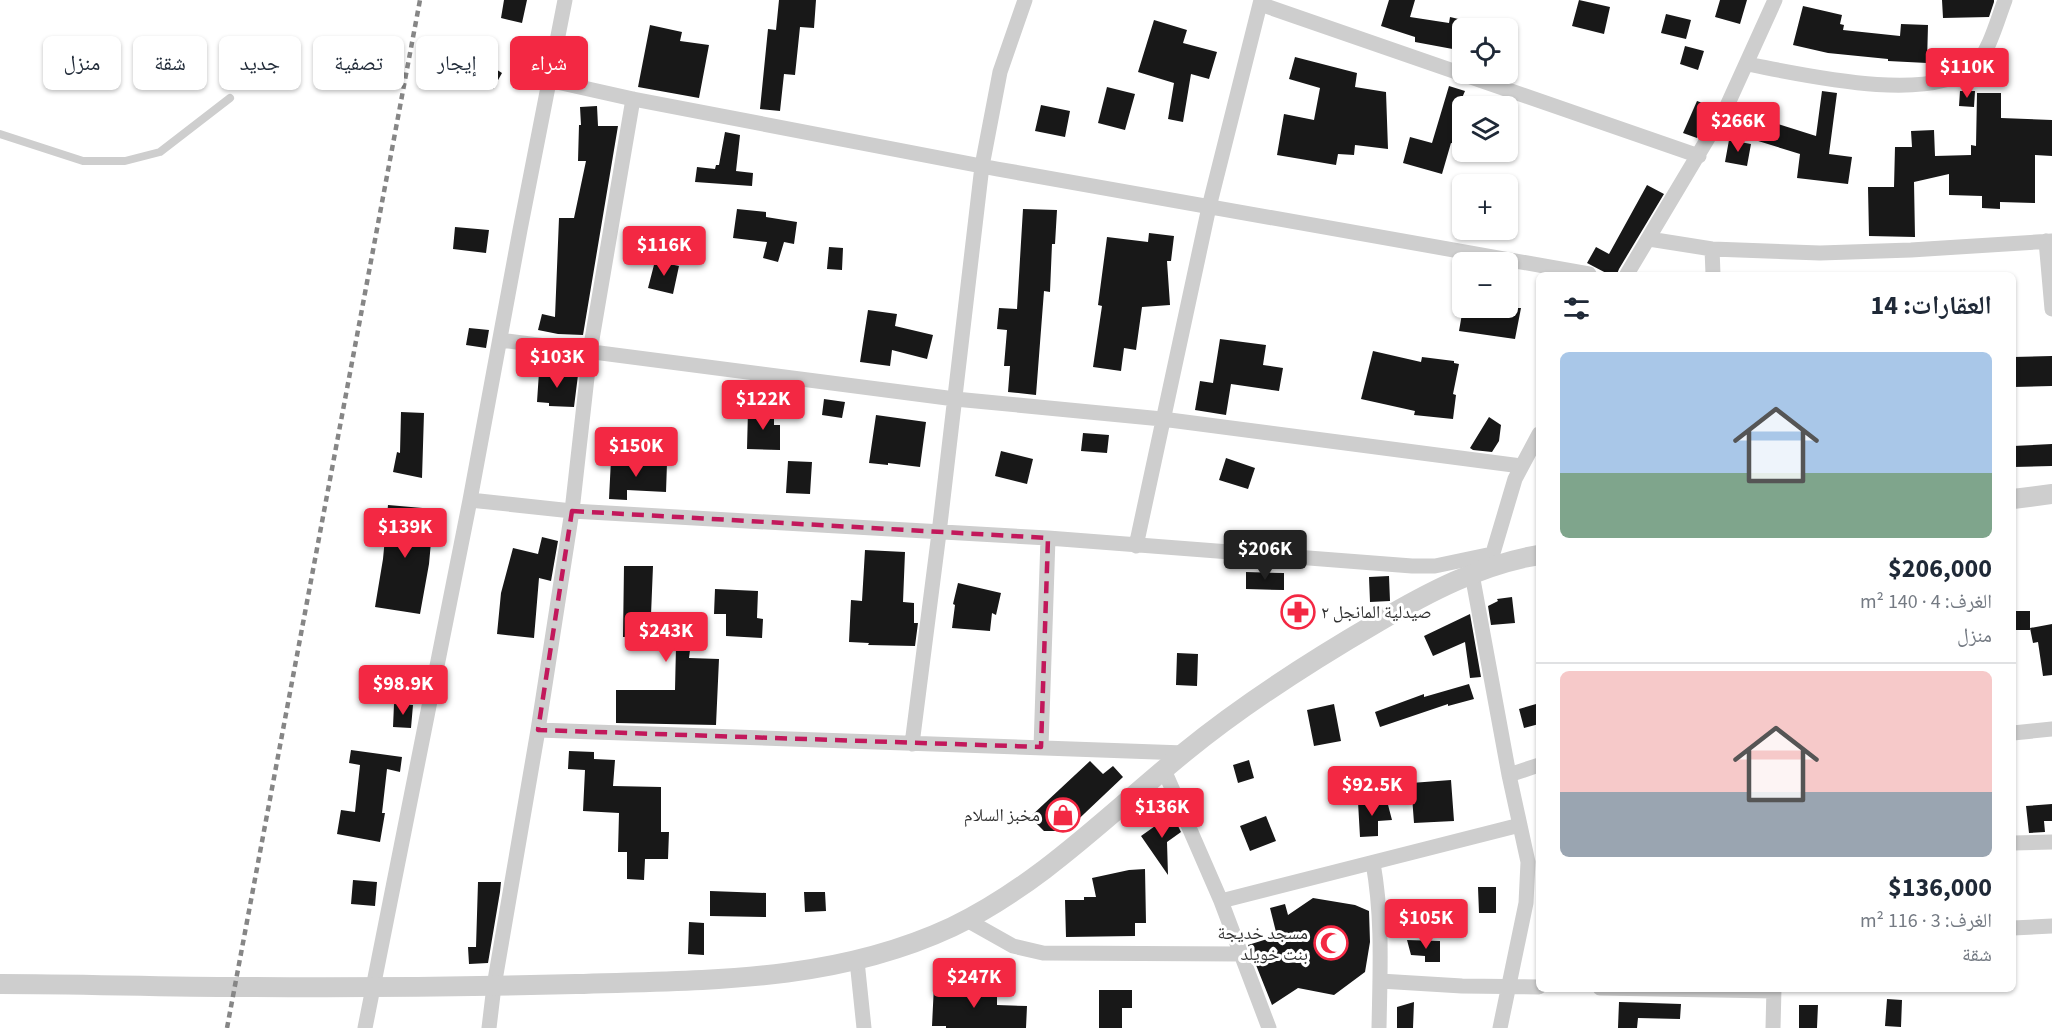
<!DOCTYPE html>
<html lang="ar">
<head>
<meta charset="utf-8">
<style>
  body { margin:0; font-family:"Source Sans 3","Noto Naskh Arabic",sans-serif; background:#f2f2f3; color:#1f2937; direction:rtl; height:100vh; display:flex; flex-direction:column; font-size:22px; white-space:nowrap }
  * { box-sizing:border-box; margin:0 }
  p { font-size:20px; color:#747a83 }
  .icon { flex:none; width:33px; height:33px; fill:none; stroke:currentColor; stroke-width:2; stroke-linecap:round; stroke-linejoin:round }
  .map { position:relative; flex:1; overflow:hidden; direction:ltr }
  .details { position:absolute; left:1536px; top:272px; width:480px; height:720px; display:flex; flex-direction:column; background:#fff; border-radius:9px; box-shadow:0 2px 4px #0004; direction:rtl }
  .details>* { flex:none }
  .top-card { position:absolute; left:18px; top:36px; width:570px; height:54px; direction:rtl; display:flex; gap:12px }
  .fabs { position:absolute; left:1452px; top:18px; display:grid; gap:12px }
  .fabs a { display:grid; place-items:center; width:66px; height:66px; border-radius:9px; background:#fff; box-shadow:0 2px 4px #0004; font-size:30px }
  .price { position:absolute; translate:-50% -51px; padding:0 14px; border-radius:6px; background:#f32843; color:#fff; font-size:20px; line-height:39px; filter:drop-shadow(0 2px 3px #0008) }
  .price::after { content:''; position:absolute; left:50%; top:36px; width:18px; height:14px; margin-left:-9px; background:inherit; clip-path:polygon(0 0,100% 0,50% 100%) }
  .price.selected { background:#222; color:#fff }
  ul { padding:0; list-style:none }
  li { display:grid; align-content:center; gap:12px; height:318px; padding:0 24px }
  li+li { border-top:2px solid #e0e1e3 }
  li span { display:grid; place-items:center; height:186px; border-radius:9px; color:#555 }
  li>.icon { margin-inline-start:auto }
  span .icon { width:108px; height:108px; fill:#fffc; stroke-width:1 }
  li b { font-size:26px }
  h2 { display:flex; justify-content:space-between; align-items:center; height:72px; padding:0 24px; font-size:26px }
  .tag { padding:0 21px; border-radius:9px; background:#fff; box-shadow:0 2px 4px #0004; font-size:21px; line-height:54px }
  .tag.selected { background:#f32843; color:#fff }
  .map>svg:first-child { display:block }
  .building { fill:#181818 }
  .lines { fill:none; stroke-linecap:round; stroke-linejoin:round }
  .service { stroke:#cecece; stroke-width:8 }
  .minor { stroke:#cecece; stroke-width:15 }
  .tertiary { stroke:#cecece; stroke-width:20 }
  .rail { stroke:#868686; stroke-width:4.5; stroke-dasharray:6 4.5; stroke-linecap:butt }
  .marked { fill:none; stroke:#c2185b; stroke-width:4.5; stroke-dasharray:12 8; stroke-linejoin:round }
  .labels { text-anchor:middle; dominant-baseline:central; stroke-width:6; stroke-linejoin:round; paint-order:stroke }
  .poi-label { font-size:18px; fill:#313131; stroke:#fff; text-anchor:end }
</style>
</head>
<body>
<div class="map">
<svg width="2052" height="1028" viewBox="0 0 2052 1028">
  <rect width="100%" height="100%" fill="#fff"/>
  <path class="building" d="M504,0H527L522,23L501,18Z
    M779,0H816L814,28L800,27L795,75L784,74L780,111L760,109L768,29L776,30Z
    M1389,0H1415L1410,17L1449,23L1450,17L1467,21L1465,28H1462L1458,50L1415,42V37L1381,26Z
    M1579,0L1610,7L1604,34L1572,26Z
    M1720,0H1747L1740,24L1715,17Z
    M1942,0H1994V2L1989,17L1943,18Z
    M1803,6L1842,15L1840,24L1844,25L1843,30L1900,36L1901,24L1928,25L1927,63L1888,61V59L1828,53L1793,45Z
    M1666,14L1691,20L1686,39L1661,33Z
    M1154,20L1187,30L1183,43L1217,52L1209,79L1191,74L1183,122L1168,119L1174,83L1138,72Z
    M650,25L682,32L680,41L709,45L699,98L638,87Z
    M1685,46L1704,51L1698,70L1680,64Z
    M1295,57L1357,73L1355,87L1386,92L1388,149L1355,145L1354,155L1338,154L1336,165L1277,155L1284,114L1314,120L1320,88L1289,79Z
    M446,61L491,66L502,73L493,89Z
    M1449,86L1465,91L1462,98V145L1451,143L1442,174L1403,163L1410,137L1432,143Z
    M1107,87L1135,94L1125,130L1098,123Z
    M1822,91L1837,93L1829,154L1852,157L1848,184L1797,178L1800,154L1742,136L1749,115L1816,136Z
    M1960,91H1975L1974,107L1959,106Z
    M1977,93H2001V118L2052,120V156L2035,155V203L2000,202V209L1982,208V196L1949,195V174L1914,182L1915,237L1869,236L1868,187H1894L1895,147H1912L1911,131L1934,130L1935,156L1971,155V145L1976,146Z
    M1697,101L1711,106L1697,138L1683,133Z
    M1041,105L1070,111L1065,137L1035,131Z
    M597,106L598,126H618L583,335L558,334L538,330L542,314L555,317L559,218H574L586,161H578L579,125H581L580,107Z
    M725,132L740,135L736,171L753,173L752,186L695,182L697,167L715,169L716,165H719Z
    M1729,140L1751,144L1747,166L1725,162Z
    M1647,185L1664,194L1619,269L1617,274H1608L1587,263L1596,247L1609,254Z
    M737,209L766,212V217L797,222L794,244L784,242L778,262L763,258L767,242L733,238Z
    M1023,209L1057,210L1055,244H1052L1050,292L1044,291L1036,395L1008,392L1010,366H1004L1007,330L997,329L999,308L1017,309Z
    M455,227L489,230L486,253L453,249Z
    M1149,233L1174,236L1171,261H1167L1170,305L1142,307L1136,350L1124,348L1121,371L1093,367L1102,306L1098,305L1107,237L1148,242Z
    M829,247L843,248L842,270L827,269Z
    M655,261L679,266L673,294L648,288Z
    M1463,308H1521L1515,339L1459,331Z
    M868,310L897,314L895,326L933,335L927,359L892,350L890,366L860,362Z
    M469,328L489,330L486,348L466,345Z
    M1220,339L1266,345L1263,365L1283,368L1279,391L1231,384L1226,415L1195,410L1200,381L1213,383Z
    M1373,351L1421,362L1422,357L1454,361V363L1459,364L1453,394L1456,395L1453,419L1414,415L1415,411L1361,399Z
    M2052,356V386L2013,387V357Z
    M539,372L578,375L574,407L549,406V403L537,402Z
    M824,399L845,402L842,418L822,415Z
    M748,410L774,411V425H780V450L747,449Z
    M401,412L424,413L422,478L393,472L397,452L400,453Z
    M876,415L926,422L920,467L888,463V465L869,463Z
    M1489,417L1501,425L1499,441L1492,452L1473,450L1470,448Z
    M1083,433L1109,435L1107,453L1081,451Z
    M2052,444V466L2013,467V446Z
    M1001,451L1033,459L1027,484L995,476Z
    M1226,458L1255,468L1248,489L1219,480Z
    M611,459L667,463L666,492L627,490V500L609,499Z
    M788,461L812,462L810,494L786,493Z
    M388,505L434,509L429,564L420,614L375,607L383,559Z
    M542,537L558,541L551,581L539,578L534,638L497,634L501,593L513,548L538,554Z
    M865,550L905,552L903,602L914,603V623H918L915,646L868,645L869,643L849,642L851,600L862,601Z
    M624,566H653L651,615L694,620L689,658L719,659L716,725L616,723V690H675L676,646L641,642V637H623Z
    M1246,572L1284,573V590L1246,589Z
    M1389,576L1390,601L1370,602L1369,577Z
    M958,583L1001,593L996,615L992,613L990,631L952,628L955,605L953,604Z
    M715,589L758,591L757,618L763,619L762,638L726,636V614H714Z
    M1512,597L1515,623L1491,625L1488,606L1498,601L1497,599Z
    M2013,611H2030V630H2013Z
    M1470,614L1481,677L1470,678L1465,642L1433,656L1424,636Z
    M2052,624V675L2043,676L2038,642L2033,643L2030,628Z
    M1177,653L1198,654L1197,686L1176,685Z
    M1469,684L1474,699L1448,706V704L1380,727L1375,712L1424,694V697Z
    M394,704L413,705L411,728L393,727Z
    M1334,704L1341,741L1314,746L1307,710Z
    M1536,704L1539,724L1524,728L1519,709Z
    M351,750L402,757L400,772L387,769L382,813H385L380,842L337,834L341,810L355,812L360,765L349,763Z
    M569,751L594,752V759L615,760L613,786L661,787V832H669L668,859H645L644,880L627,879V852H618L619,813L583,811L585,770L568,769Z
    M1249,760L1254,778L1238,783L1233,765Z
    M1090,761L1103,774L1113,766L1123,777L1066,831H1044L1030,817Z
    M1451,780L1454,821L1414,823L1411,783Z
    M1387,801L1392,820L1378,821V836L1360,837L1358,802Z
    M2052,804V821H2044L2045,832L2029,833L2026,806Z
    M1172,814L1181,832L1167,842L1168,875L1141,836Z
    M1266,816L1276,841L1250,851L1240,826Z
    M1145,869L1146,923H1135V936L1066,937L1065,900H1084V897H1096L1092,878L1129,870Z
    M353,880L377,882L375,906L351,904Z
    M478,882H501L500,892L488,963L469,964L468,947H476Z
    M1478,887H1496V913H1479Z
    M710,891L766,893V917L710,916Z
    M804,892H825L826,911L805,912Z
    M1313,898L1355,905L1369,911L1370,942L1365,972L1334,995L1298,988L1272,1005L1248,945L1277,936L1270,908L1285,904L1288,915Z
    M689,922L704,923V955L688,954Z
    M1407,940L1440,941V962H1425V956L1411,955Z
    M934,985L997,987V1005L1027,1006L1026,1028H946V1026H932Z
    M1099,990H1132V1008H1122V1028H1099Z
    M1887,999L1902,1000L1901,1027L1885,1026Z
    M1414,1002L1413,1028H1397V1007Z
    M1619,1002L1681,1004L1680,1019L1638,1018L1637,1028H1618Z
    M1799,1005H1818L1817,1028H1799Z"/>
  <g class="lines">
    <path class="service" d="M0,134L83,161H125L160,152L230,98"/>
    <path class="minor" d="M1260,4L1699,156
      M1747,64C1800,74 1930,105 1974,66C1989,53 1998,18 2005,0
      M548,80L633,99L997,169L1589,274
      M1649,239L1712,249L1820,253L1911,250L2052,241
      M2046,241L2052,309
      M1712,249L1713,274
      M1627,274L1726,108L1775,0
      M500,340L955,399L1162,419L1521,466
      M470,500L572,511L1048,538L1412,566H1435L1492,554
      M1136,546L1209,207L1261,0
      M1490,563L1515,479L1539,434
      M1472,574L1509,775L1528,862L1526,903L1500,1028
      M538,730L1184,753
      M2013,733L2052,729
      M912,744L939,533L982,166L1000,72L1025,0
      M1041,747L1048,538
      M1164,770L1221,901L1269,1028
      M1509,775L1539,765
      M2013,843L2052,842
      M1373,863C1383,918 1380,972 1379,1028
      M1221,901L1520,825
      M965,919L1013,946L1043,953L1240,954
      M2013,928L2052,926
      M857,961L864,1028
      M1380,981L1462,986L1539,987
      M1600,988L1774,991
      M365,1028L470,500L520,230L565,0
      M489,1028L494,986L538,730L572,511L590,351L633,99
      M1773,1028L1774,988"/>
    <path class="tertiary" d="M2013,499L2052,494
      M0,984C81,984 161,987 242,987C353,988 464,987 576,984C704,980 832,983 952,927C1040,885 1110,813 1185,752C1245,703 1311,661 1378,622C1427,593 1482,564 1539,555"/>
    <path class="rail" d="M227,1028L420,0"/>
  </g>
  <path class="marked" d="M572,511L1048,538L1041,747L538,730Z"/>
  <defs>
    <symbol id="pharmacy-ring" viewBox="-11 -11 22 22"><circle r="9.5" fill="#fff" stroke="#f32843" stroke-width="1.5"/><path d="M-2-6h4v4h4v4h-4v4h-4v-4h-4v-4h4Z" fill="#f32843"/></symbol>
    <symbol id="shop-ring" viewBox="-11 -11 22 22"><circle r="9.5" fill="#fff" stroke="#f32843" stroke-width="1.5"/><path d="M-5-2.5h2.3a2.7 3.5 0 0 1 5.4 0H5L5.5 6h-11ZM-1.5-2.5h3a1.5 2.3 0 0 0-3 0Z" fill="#f32843"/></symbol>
    <symbol id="mosque-ring" viewBox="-11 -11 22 22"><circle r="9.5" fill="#fff" stroke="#f32843" stroke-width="1.5"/><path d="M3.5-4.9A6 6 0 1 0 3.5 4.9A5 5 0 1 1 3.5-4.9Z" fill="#f32843"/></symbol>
  </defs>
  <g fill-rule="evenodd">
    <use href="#pharmacy-ring" x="1279" y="593" width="38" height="38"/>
    <use href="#shop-ring" x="1044" y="796" width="38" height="38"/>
    <use href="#mosque-ring" x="1312" y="924" width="38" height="38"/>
  </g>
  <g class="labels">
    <g class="poi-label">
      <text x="1321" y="612" text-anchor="start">صيدلية المانجل ٢</text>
      <text x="1040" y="815">مخبز السلام</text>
      <text x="1308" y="933">مسجد خديجة<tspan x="1308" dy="21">بنت خويلد</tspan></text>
    </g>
  </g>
</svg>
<div class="fabs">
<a><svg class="icon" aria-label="locate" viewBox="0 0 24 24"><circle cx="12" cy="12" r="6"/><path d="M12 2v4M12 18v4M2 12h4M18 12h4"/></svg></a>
<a><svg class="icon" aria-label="layers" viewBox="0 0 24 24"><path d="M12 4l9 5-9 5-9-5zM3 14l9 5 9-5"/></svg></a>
<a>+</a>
<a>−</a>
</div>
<b class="price" style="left:1967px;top:99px">$110K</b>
<b class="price" style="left:1738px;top:153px">$266K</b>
<b class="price" style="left:664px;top:277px">$116K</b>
<b class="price" style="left:557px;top:389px">$103K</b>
<b class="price" style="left:763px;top:431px">$122K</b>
<b class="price" style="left:636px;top:478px">$150K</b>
<b class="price" style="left:405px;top:559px">$139K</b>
<b class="price selected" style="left:1265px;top:581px">$206K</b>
<b class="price" style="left:666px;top:663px">$243K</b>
<b class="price" style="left:403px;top:716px">$98.9K</b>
<b class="price" style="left:1372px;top:817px">$92.5K</b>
<b class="price" style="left:1162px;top:839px">$136K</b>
<b class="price" style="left:1426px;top:950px">$105K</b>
<b class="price" style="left:974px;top:1009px">$247K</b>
<div class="top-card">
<a class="tag selected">شراء</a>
<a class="tag">إيجار</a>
<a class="tag">تصفية</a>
<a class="tag">جديد</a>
<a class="tag">شقة</a>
<a class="tag">منزل</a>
</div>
<section class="details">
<h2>العقارات: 14<svg class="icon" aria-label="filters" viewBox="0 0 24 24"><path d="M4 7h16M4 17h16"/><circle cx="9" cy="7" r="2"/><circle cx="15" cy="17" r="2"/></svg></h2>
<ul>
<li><span style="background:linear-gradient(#a9c7e8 65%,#7fa58c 0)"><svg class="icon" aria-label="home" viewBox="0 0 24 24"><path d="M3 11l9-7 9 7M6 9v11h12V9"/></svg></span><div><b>$206,000</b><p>الغرف: 4 · 140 m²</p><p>منزل</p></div></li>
<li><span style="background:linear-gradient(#f6c9c9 65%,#9aa5b1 0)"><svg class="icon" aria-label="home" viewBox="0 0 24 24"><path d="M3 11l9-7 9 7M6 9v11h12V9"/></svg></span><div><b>$136,000</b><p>الغرف: 3 · 116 m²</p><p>شقة</p></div></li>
</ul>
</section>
</div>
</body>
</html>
